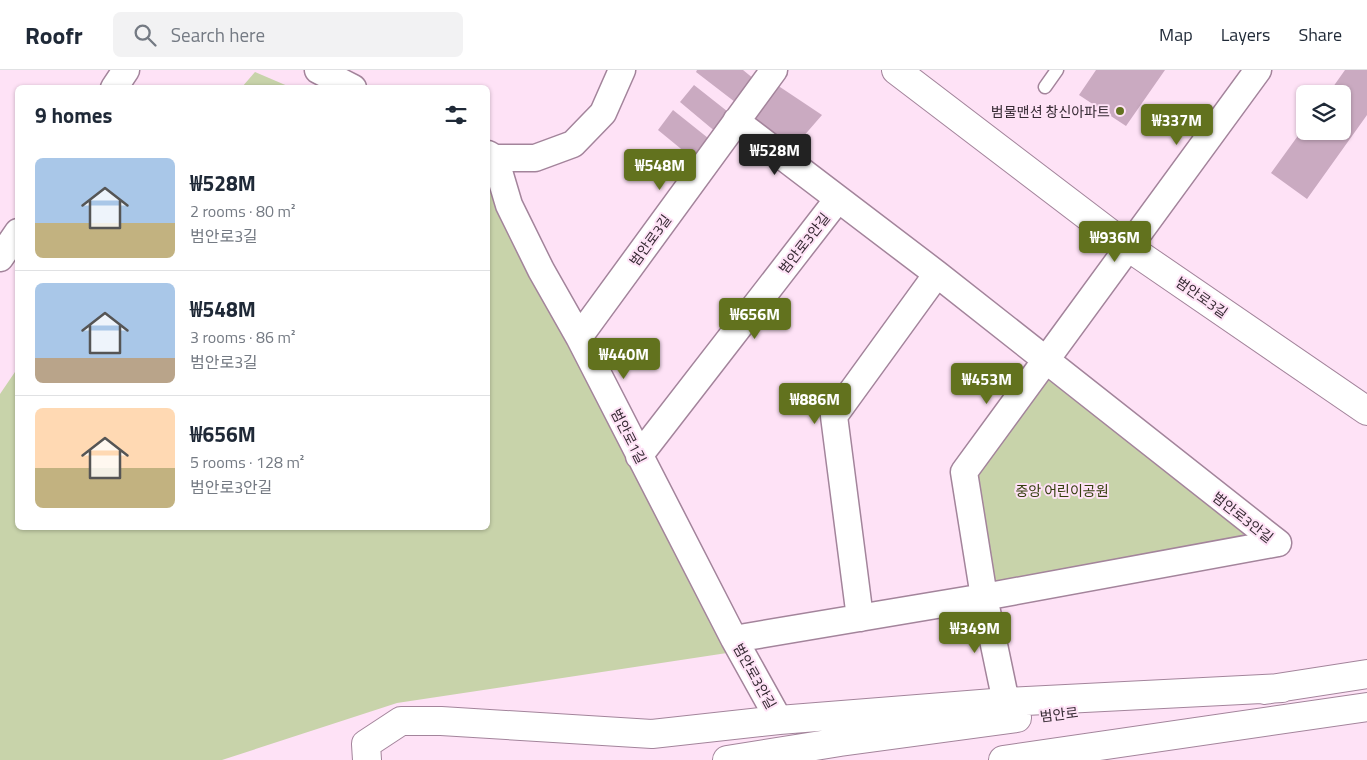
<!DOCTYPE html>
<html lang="en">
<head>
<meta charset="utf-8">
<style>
  body { margin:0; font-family:"Titillium Web","Noto Sans KR",sans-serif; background:#f2f2f3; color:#1f2937; height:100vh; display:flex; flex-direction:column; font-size:19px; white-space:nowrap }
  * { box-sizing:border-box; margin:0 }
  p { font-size:16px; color:#747a83 }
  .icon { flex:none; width:28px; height:28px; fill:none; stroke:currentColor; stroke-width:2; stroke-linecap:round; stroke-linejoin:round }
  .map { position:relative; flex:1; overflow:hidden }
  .drawer { position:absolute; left:15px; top:15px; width:475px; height:445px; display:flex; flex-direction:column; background:#fff; border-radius:8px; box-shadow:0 1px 4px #0004 }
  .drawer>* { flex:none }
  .controls { position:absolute; left:1296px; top:15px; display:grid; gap:10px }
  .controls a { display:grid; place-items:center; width:55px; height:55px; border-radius:8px; background:#fff; box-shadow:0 1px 4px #0004; font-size:25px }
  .price { position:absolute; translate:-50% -42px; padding:0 11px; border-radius:5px; background:#62721e; color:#fff; font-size:16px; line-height:32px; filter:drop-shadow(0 1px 2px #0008) }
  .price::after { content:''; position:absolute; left:50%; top:30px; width:15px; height:11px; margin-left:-8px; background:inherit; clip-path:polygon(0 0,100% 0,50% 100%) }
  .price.selected { background:#222; color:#fff }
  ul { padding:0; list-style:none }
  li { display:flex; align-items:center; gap:15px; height:125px; padding:0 20px }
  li+li { border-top:1px solid #e0e1e3 }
  li span { display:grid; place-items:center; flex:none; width:140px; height:100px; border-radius:8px; color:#555 }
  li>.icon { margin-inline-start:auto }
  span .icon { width:60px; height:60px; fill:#fffc; stroke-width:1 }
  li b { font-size:21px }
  h2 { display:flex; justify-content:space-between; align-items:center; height:60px; padding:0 20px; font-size:21px }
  header { display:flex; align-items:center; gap:30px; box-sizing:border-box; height:70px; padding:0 25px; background:#fff; border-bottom:1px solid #e0e1e3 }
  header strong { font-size:24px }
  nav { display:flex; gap:28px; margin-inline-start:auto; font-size:18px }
  .search { width:350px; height:45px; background:#f2f2f3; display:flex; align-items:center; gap:12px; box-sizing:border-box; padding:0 18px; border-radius:8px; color:#747a83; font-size:19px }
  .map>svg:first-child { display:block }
  .green { fill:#c8d3aa }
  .building { fill:#caaac1 }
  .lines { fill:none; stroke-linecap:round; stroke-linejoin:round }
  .service-casing { stroke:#a3849b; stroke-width:15 }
  .minor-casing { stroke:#a3849b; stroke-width:29 }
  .tertiary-casing { stroke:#a3849b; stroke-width:30 }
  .trunk-casing { stroke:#a3849b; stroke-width:30 }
  .service { stroke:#fff; stroke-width:12 }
  .minor { stroke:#fff; stroke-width:26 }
  .tertiary { stroke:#fff; stroke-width:28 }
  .trunk { stroke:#fff; stroke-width:28 }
  .poi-dot { fill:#62721e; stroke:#fee2f6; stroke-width:2 }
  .labels { text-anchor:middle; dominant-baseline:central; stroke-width:4; stroke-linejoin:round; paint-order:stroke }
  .poi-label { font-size:14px; fill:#362a33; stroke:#fee2f6; text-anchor:end }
  .street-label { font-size:14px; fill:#362a33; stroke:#fee2f6 }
  .park-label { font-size:14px; fill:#343e0d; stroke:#fee2f6 }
</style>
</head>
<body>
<header>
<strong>Roofr</strong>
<div class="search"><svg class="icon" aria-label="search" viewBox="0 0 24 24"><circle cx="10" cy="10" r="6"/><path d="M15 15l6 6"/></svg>Search here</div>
<nav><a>Map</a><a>Layers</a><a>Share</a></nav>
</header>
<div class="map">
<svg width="1367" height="690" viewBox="0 0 1367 690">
  <rect width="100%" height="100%" fill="#fee2f6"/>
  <path class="green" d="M255,2L290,17H242Z
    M488,118L727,583L397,633L222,690H0V324L17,299L18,458H488Z
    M1050,308L1243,462V469L997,514L990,507L974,403L1044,310Z"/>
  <path class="building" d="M697,0H743L754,9L735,32L696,2Z
    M1096,0H1165L1126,56L1079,25Z
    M1345,0H1367V45L1307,129L1271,103L1305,56V61H1342V24H1328Z
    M694,15L732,45L717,63L680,32Z
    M777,15L822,45L789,83L747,51Z
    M673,40L713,72L697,92L658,60Z"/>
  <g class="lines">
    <defs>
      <path id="service" d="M1045,17L1057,0"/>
      <path id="minor" d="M318,0L353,18
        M114,18L126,0
        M736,51L937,204L1278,473
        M488,84L495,88L509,135L541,200L579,267L734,569
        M495,88H535L573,74L603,43L622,0
        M0,188L18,162
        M579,267L774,0
        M639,386L838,129
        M860,548L834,346L937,204
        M1006,632L984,527L964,402L1258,0
        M779,650L734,569L984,527L1278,473"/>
      <path id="tertiary" d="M896,0L1128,177L1367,341"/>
      <path id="trunk" d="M1264,620L1367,604
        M367,690L366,674L401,651H441L652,664L779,650L1006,632L1282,618
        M727,690L840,672L1017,648
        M1003,690L1367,637"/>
    </defs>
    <use href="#service" class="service-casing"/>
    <use href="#minor" class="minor-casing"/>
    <use href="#tertiary" class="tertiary-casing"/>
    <use href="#trunk" class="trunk-casing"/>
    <use href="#service" class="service"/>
    <use href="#minor" class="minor"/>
    <use href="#tertiary" class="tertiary"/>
    <use href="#trunk" class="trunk"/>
  </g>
  <circle class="poi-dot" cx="1120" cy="41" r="5"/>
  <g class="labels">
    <g class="poi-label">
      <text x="1110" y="41">범물맨션 창신아파트</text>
    </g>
    <g class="street-label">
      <text transform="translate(650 170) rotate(-54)">범안로3길</text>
      <text transform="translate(804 173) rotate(-52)">범안로3안길</text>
      <text transform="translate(1202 227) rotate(35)">범안로3길</text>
      <text transform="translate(629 366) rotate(63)">범안로1길</text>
      <text transform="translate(1243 447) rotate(38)">범안로3안길</text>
      <text transform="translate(755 606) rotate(61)">범안로3안길</text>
      <text transform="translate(1059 644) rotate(-7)">범안로</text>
    </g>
    <g class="park-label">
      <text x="1062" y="420">중앙 어린이공원</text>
    </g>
  </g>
</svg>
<div class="controls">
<a><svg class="icon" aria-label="layers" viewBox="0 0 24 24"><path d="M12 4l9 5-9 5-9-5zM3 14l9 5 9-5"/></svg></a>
</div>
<b class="price" style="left:1177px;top:76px">₩337M</b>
<b class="price selected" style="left:775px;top:106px">₩528M</b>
<b class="price" style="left:660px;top:121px">₩548M</b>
<b class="price" style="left:1115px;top:193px">₩936M</b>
<b class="price" style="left:755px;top:270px">₩656M</b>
<b class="price" style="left:624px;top:310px">₩440M</b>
<b class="price" style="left:987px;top:335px">₩453M</b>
<b class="price" style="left:815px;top:355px">₩886M</b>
<b class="price" style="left:975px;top:584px">₩349M</b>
<section class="drawer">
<h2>9 homes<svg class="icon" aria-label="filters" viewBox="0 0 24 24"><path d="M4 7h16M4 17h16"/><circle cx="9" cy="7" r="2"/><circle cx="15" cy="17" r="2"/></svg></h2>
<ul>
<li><span style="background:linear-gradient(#a9c7e8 65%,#c2b280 0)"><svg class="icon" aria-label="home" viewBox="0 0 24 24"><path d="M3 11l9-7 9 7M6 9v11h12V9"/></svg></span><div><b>₩528M</b><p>2 rooms · 80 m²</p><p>범안로3길</p></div></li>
<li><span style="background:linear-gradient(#a9c7e8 75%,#b9a48a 0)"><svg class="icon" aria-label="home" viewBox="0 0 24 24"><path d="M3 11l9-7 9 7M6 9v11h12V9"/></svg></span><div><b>₩548M</b><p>3 rooms · 86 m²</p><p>범안로3길</p></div></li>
<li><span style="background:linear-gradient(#ffd9b3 60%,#c2b280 0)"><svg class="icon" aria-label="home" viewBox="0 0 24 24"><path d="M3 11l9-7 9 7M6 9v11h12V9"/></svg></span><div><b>₩656M</b><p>5 rooms · 128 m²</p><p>범안로3안길</p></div></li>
</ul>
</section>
</div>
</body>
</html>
